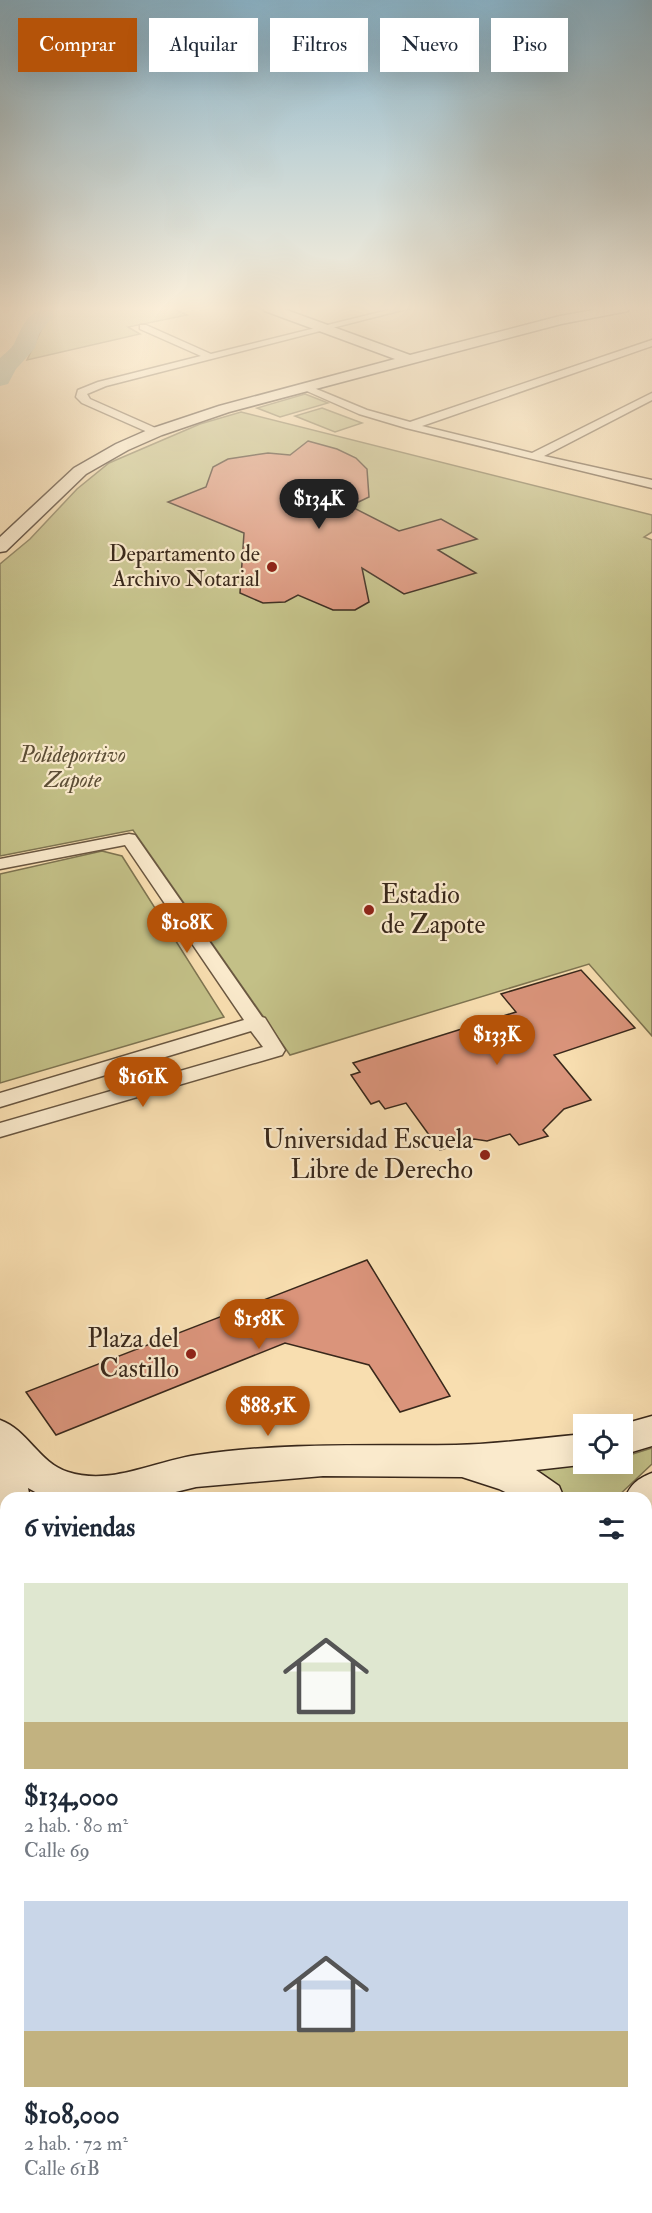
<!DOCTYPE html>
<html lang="es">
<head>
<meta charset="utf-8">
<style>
  body { margin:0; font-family:"IM FELL Double Pica",serif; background:#f2f2f3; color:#1f2937; height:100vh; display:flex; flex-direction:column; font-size:22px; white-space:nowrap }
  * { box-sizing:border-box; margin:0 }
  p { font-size:20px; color:#747a83 }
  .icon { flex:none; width:33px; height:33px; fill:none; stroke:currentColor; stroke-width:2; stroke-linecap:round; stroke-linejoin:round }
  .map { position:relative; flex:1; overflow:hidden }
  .drawer { position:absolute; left:0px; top:1492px; width:652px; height:722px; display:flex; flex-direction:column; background:#fff; border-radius:18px 18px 0 0; box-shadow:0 6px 24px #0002 }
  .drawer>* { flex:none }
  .banner { position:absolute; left:18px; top:18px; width:616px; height:54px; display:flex; gap:12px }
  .tools { position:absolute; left:573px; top:1414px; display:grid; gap:12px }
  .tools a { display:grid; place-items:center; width:60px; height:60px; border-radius:0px; background:#fff; box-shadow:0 6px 24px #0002; font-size:30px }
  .price { position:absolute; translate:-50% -51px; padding:0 14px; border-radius:21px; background:#b45309; color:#fff; font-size:20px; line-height:39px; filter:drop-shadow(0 2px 3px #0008) }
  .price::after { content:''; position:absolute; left:50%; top:36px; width:18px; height:14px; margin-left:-9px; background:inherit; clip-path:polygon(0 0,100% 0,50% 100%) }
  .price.selected { background:#222; color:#fff }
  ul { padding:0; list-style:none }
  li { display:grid; align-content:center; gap:12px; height:318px; padding:0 24px }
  li span { display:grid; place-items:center; height:186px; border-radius:0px; color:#555 }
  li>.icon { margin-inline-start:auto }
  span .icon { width:108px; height:108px; fill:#fffc; stroke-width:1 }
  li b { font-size:26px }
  h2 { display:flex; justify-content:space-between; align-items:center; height:72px; padding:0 24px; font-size:26px }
  .pill { padding:0 21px; border-radius:0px; background:#fff; box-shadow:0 6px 24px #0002; font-size:21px; line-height:54px }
  .pill.selected { background:#b45309; color:#fff }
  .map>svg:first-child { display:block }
  .green { fill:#c3c087; stroke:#7e7451; stroke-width:1.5 }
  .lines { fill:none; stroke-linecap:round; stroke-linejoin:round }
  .river { fill:#9ebca9; fill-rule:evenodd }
  .building { fill:#da947b; stroke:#39281b; stroke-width:1.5 }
  .street-casing { stroke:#695640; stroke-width:3 }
  .secondary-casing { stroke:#39281b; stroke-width:3 }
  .street { fill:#faeacc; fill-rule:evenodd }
  .secondary { fill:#faeacc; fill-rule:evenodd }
  .poi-dot { fill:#8f2418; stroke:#faeacc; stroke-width:2 }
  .labels { text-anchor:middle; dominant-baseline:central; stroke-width:4.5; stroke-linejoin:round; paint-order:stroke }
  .far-poi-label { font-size:22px; fill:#39281b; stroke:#faeacc; text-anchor:end }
  .far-park-label { font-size:22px; font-style:italic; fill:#5c4e36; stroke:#faeacc }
  .poi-label { font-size:26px; fill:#39281b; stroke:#faeacc; text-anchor:end }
</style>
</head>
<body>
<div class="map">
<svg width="652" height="2213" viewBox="0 0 652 2213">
  <rect width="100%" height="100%" fill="#f8deb0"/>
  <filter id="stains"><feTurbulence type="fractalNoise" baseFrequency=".00333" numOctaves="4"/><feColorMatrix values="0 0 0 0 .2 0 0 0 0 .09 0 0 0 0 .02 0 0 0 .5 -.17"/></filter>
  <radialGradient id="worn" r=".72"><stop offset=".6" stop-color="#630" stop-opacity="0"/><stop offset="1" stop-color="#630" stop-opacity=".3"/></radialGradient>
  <path class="green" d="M56,308H179L174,309L187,315L128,327L140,334L27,360L49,314Z
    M305,394L328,403L280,417L257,408Z
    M322,408L362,423L335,432L295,416Z
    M241,412L652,515V532L644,537L652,540V1036L589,964L290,1055L133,830L0,856V564L30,539L77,489L109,463L200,424Z
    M102,851L122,856L224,1017L0,1083V874Z
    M652,1448V1464L616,1498H561L549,1485L499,1466L546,1467L622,1464L623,1457Z"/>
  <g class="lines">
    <path class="river" d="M43,309L51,310L54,315L39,334L35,348L16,369L8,384L0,386V358C4,354 11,349 14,344C21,330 26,313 43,309Z"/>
  </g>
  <path class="building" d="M308,441L337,449L356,458L367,469L369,497L350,506L399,531L441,519L477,539L438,550L476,573L404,594L362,568L369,602L355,610H333L298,595L285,602L263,603L240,593L244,533L168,502L206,487L213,467L228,459L268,453L290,455Z
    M581,970L635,1028L554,1055L591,1100L564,1109L543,1130L548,1136L519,1145L510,1134L487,1141L474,1139L440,1150L406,1103L385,1109L379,1101L371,1104L351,1075L360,1072L353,1063L516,1012L501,994Z
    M367,1260L450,1396L400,1412L369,1365L285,1343L56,1435L26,1392Z"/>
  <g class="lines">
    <defs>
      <path id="street" d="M396,308H410L106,386L87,394L90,399L160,430V434H152L82,403L76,397L78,390L98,382L201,356L140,329V325H146L211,354Z
        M652,340V346L422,426L532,453L652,393V400L544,456L652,480V488L406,428L359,414L300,388L309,386L367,410L410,422Z
        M129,834L135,835L262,1017L265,1018L285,1050L282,1055L0,1137V1123L263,1047L251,1031L0,1107V1093L244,1020L125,845L0,869V859Z"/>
      <path id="secondary" d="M264,308H281L410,355L560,316L605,308H629L628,311L561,324L229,412L162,435L128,450L86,474L6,551L0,552V537L74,468L116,444L150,429L219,406L395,359L265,311Z
        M652,1416V1446L622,1455V1425H620Z
        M0,1420C28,1430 39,1463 68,1472C111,1486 155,1461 197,1455C283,1442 370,1446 456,1445C499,1444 541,1438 584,1434V1464H589L536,1470L559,1486L564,1498H518L499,1489L462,1477L323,1476L196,1487L151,1498H46L28,1488L30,1498H6V1584L0,1586Z
        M652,1473V1512L646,1514V1498H625C631,1484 637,1479 652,1473Z
        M117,2208H173L171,2213H115Z"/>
    </defs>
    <use href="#street" class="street-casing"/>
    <use href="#secondary" class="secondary-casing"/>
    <use href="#street" class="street"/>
    <use href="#secondary" class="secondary"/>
  </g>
  <linearGradient id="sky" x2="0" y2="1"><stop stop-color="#8ab7cf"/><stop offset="0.5" stop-color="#fcf0db"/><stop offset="1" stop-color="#fcf0db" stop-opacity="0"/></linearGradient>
  <rect width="652" height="617" fill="url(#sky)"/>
  <g class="poi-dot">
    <circle cx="272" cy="567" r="6"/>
    <circle cx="369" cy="910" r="6"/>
    <circle cx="485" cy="1155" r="6"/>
    <circle cx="191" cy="1354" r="6"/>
  </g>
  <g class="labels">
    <g class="far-poi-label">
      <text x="260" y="554">Departamento de<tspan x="260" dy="25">Archivo Notarial</tspan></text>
    </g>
    <g class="far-park-label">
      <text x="73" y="755">Polideportivo<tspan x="73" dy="25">Zapote</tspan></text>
    </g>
    <g class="poi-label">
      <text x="381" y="895" text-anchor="start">Estadio<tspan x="381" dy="30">de Zapote</tspan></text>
      <text x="473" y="1140">Universidad Escuela<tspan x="473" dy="30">Libre de Derecho</tspan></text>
      <text x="179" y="1339">Plaza del<tspan x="179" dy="30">Castillo</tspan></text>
    </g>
  </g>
  <rect width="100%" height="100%" filter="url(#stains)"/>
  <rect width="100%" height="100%" fill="url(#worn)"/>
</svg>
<div class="tools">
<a><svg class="icon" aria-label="locate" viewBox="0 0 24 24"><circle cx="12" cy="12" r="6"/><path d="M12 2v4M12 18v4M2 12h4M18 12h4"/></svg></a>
</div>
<b class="price selected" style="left:319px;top:530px">$134K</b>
<b class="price" style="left:187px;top:954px">$108K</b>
<b class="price" style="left:497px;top:1066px">$133K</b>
<b class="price" style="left:143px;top:1108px">$161K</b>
<b class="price" style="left:259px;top:1350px">$158K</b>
<b class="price" style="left:268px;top:1437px">$88.5K</b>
<div class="banner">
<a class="pill selected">Comprar</a>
<a class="pill">Alquilar</a>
<a class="pill">Filtros</a>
<a class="pill">Nuevo</a>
<a class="pill">Piso</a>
</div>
<section class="drawer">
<h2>6 viviendas<svg class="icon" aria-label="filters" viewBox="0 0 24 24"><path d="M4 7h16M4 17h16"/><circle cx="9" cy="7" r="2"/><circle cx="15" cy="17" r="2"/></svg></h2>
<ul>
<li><span style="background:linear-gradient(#dfe7d0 75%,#c2b280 0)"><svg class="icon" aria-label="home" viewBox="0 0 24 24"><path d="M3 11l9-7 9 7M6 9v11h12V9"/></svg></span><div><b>$134,000</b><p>2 hab. · 80 m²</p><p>Calle 69</p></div></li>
<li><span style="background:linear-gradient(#c9d6e8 70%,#c2b280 0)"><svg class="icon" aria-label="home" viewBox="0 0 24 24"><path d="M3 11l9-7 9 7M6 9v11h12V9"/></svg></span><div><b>$108,000</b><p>2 hab. · 72 m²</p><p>Calle 61B</p></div></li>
</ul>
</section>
</div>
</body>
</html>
